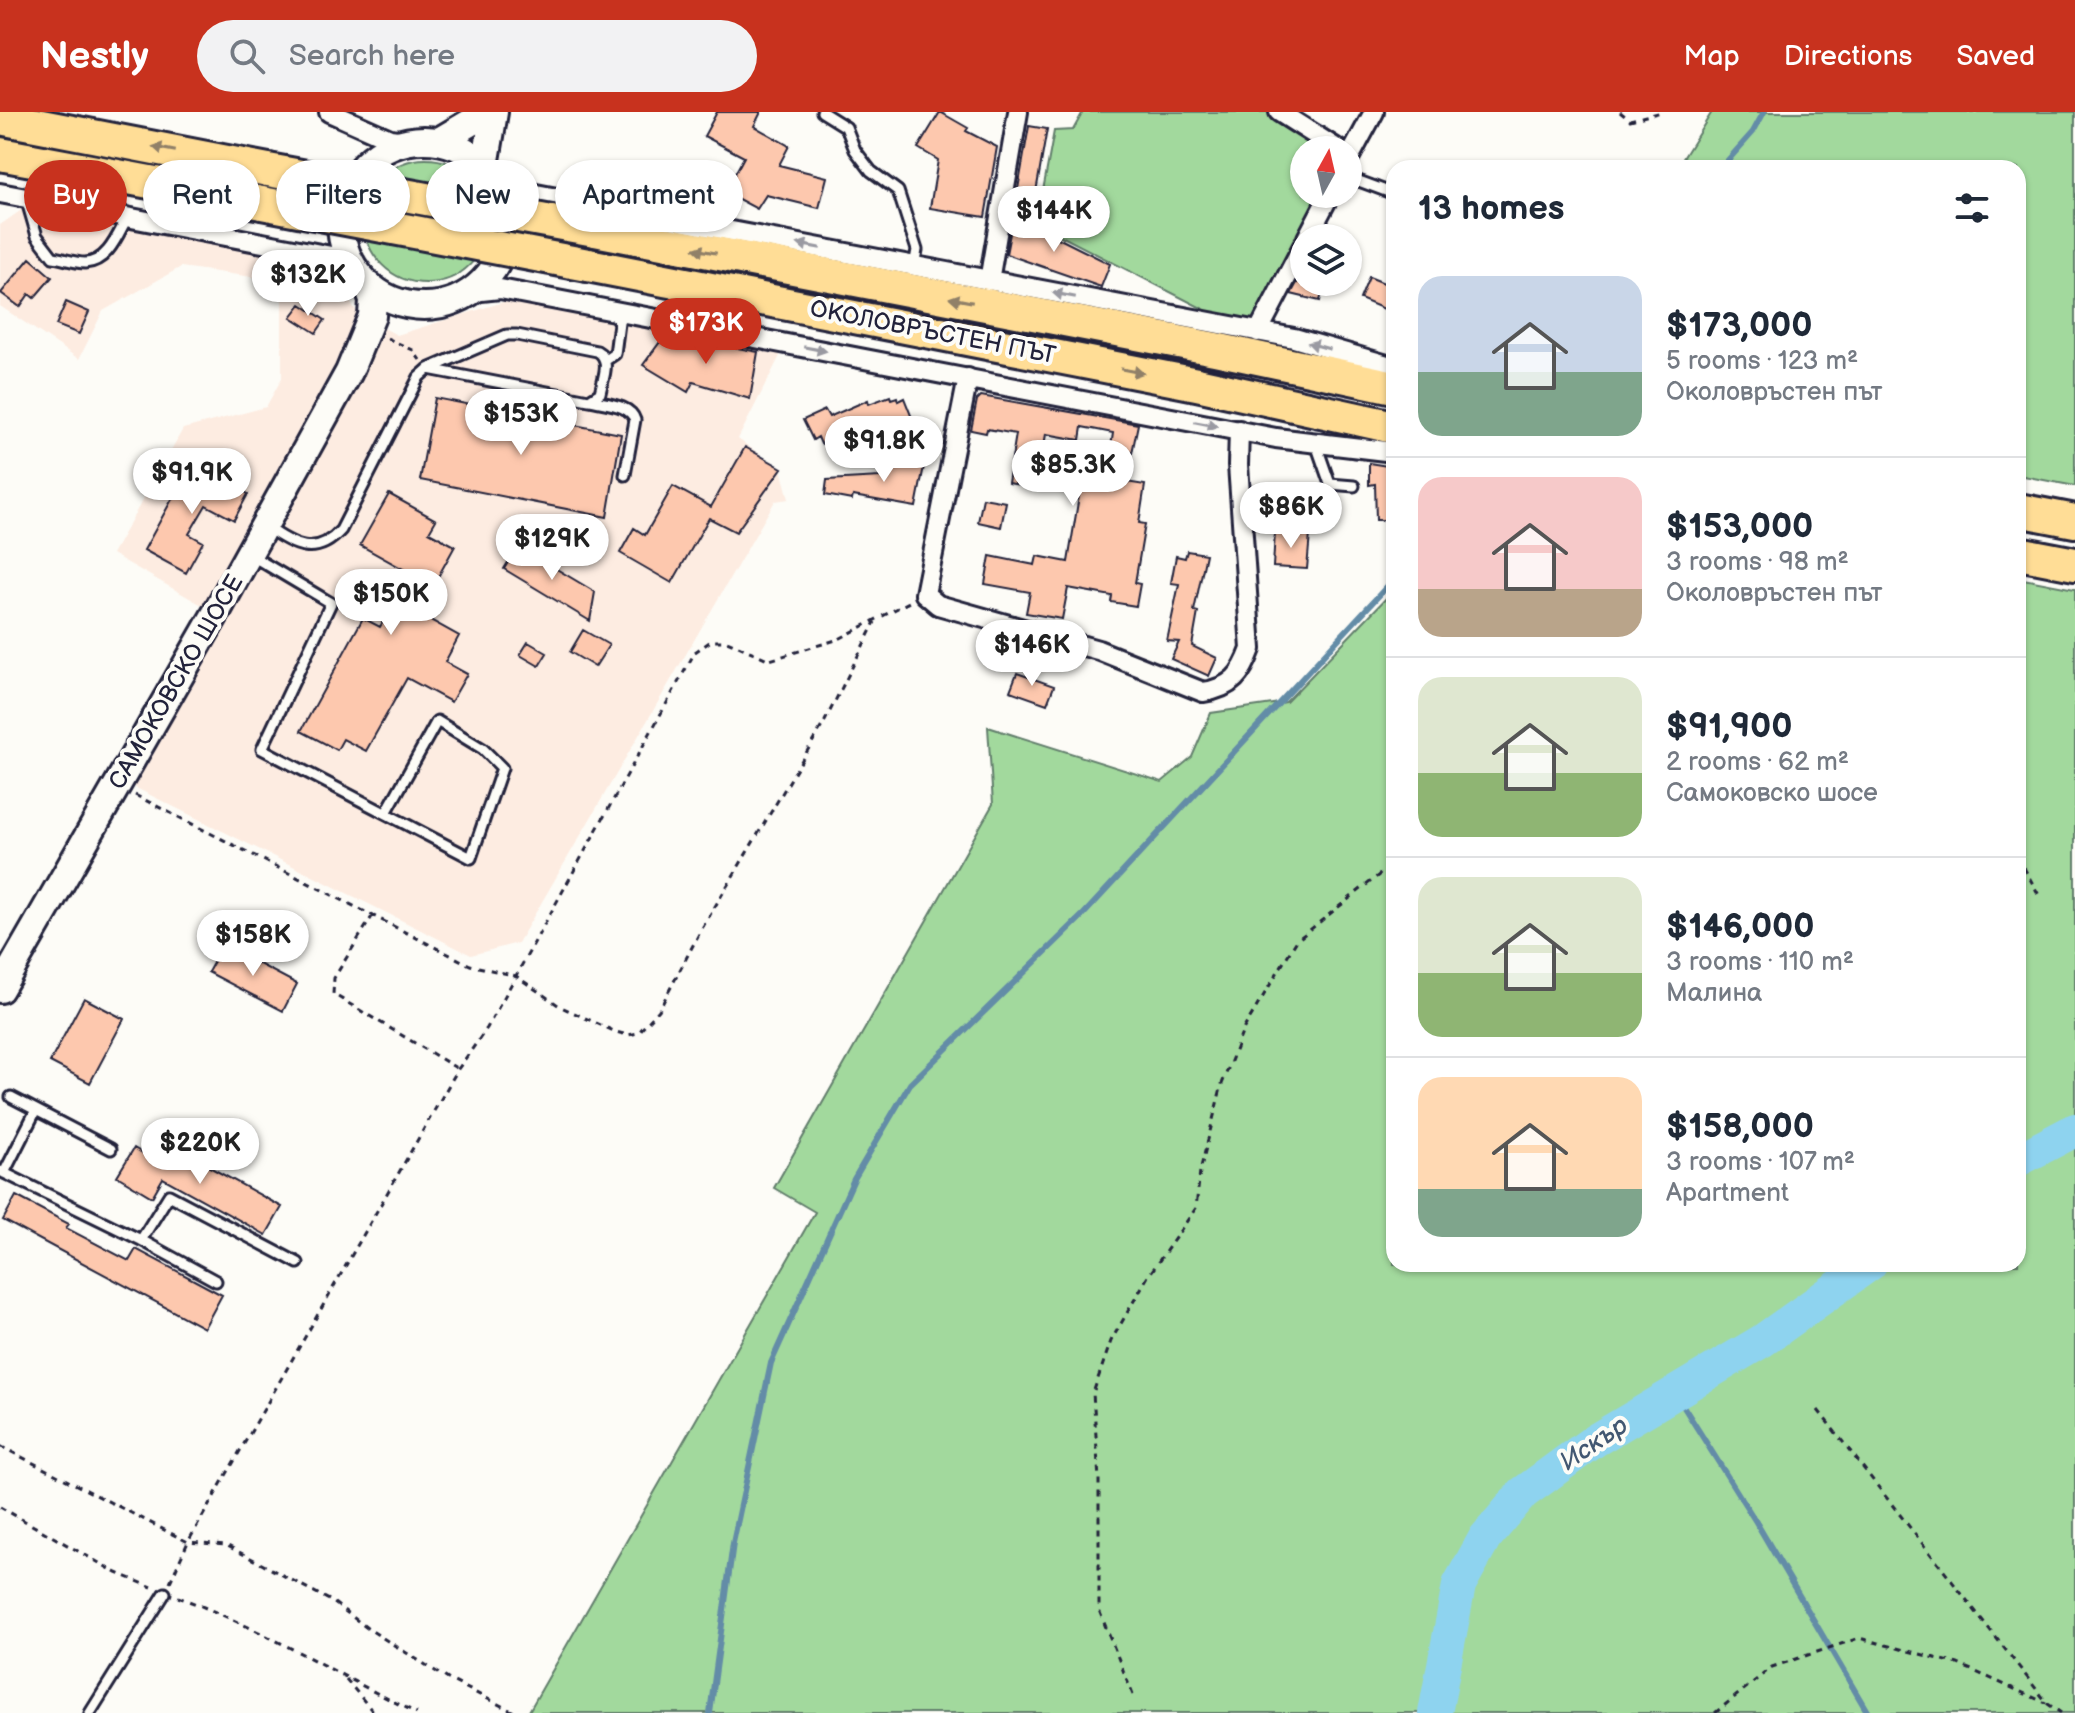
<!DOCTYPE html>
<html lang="en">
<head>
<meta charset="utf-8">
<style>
  body { margin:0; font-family:"Balsamiq Sans",sans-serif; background:#f2f2f3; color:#1f2937; height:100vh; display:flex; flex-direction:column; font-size:30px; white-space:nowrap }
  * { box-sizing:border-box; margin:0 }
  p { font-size:26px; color:#747a83 }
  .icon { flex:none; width:44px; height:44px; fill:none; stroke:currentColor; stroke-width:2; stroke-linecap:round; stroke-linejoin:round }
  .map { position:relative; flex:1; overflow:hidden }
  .sheet { position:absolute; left:1386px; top:48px; width:640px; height:1112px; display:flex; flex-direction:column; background:#fff; border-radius:24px; box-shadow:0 2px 6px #0004 }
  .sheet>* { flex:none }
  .banner { position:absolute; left:24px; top:48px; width:760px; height:72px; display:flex; gap:16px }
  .needle { width:52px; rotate:8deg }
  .fabs { position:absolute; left:1290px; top:24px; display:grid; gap:16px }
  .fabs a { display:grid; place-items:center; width:72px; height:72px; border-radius:50%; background:#fff; box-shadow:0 2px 6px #0004; font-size:40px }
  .price { position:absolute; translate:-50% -68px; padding:0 18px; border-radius:28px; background:#fff; color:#222; font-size:26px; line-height:52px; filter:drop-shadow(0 2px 4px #0008) }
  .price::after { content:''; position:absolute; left:50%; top:48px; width:24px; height:18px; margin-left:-12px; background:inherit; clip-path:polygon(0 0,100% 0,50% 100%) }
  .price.selected { background:#c8321e; color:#fff }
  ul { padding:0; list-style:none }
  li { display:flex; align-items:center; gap:24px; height:200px; padding:0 32px }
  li+li { border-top:2px solid #e0e1e3 }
  li span { display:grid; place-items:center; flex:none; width:224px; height:160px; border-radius:24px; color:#555 }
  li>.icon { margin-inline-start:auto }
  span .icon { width:96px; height:96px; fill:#fffc; stroke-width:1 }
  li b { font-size:34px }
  h2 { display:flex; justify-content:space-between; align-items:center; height:96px; padding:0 32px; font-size:34px }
  .pill { padding:0 28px; border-radius:36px; background:#fff; box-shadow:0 2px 6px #0004; font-size:28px; line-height:72px }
  .pill.selected { background:#c8321e; color:#fff }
  header { display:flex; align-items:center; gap:48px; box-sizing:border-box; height:112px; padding:0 40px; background:#c8321e; color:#fff }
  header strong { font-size:38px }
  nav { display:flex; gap:44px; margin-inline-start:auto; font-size:28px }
  .search { width:560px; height:72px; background:#f2f2f3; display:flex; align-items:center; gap:20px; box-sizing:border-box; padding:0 28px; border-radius:44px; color:#747a83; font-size:30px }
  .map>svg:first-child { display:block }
  .built { fill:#fdece1 }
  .green { fill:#a2d99d; stroke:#627e6c; stroke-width:2 }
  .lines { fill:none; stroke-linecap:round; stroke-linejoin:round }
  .stream { stroke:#638ca7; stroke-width:6 }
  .river { stroke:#8ed3ef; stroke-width:34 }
  .building { fill:#fdc8ae; stroke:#22223b; stroke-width:2 }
  .lane-casing { stroke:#22223b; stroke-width:15 }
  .street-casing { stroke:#22223b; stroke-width:24 }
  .secondary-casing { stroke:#22223b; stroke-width:32 }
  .highway-casing { stroke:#22223b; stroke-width:38 }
  .path { stroke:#22223b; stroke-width:3; stroke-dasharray:6 6; stroke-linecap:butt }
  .lane { stroke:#fdfcf7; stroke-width:9 }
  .street { stroke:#fdfcf7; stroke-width:18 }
  .secondary { stroke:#fdfcf7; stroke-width:26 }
  .highway { stroke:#ffdd96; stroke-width:32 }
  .highway-bridge-casing { stroke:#22223b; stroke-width:38; stroke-linecap:butt }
  .highway-bridge { stroke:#ffdd96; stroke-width:32 }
  .oneway { fill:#908068 }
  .oneway2 { fill:#9a9aa2 }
  .labels { text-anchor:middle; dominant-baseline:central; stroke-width:8; stroke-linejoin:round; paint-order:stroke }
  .street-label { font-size:24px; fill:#22223b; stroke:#fdfcf7 }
  .water-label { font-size:26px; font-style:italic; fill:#425771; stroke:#fdfcf7 }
</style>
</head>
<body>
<header>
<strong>Nestly</strong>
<div class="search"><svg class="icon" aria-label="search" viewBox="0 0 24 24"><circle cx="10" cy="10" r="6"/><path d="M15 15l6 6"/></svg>Search here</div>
<nav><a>Map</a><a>Directions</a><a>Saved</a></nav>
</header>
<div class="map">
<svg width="2075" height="1601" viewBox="0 0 2075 1601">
  <rect width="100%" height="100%" fill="#fdfcf7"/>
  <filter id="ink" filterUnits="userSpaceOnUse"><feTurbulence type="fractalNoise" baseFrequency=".0125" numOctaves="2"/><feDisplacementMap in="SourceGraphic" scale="16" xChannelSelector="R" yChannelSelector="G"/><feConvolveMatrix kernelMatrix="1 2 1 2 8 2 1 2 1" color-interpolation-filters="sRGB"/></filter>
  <g filter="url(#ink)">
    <path class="built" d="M30,92L324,152L359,203L397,223L513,187L783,238L738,327L781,357L789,387L775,389L518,831L471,843L120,668L216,501L112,442L183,317L266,295L282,266V169L181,155L103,199L79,247L0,194V113Z"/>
    <path class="green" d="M1083,0H1267L1330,38H1304V82H1318L1262,208L1215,203L1030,108L1035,83L1042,84L1054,19L1073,18Z
      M1712,0H2075V374L2018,363V56H1677Z
      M364 109a62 62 0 1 1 124 0a62 62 0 1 1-124 0Z
      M2018,466L2075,477V1601H528L815,1100L774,1076L993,692L988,615L1162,670L1192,645L1211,601L1286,590L1394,478V1152H2018Z"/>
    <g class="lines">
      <path class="stream" d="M1721,56L1753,20L1764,0
        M1675,1281L1756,1410L1868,1601
        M710,1601L733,1431L771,1251L854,1067L910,972L1082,804L1394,467"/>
      <path class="river" d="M2018,1048L2075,1018
        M1435,1601L1459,1473L1485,1426L1523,1381L1594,1329L1762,1229L1870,1152"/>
    </g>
    <path class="building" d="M717,0H761L754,14L789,34L779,53L827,65L819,96L766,83L757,97L725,80L744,45L704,24Z
      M940,0L968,16L966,19L997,35L985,105L930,96L938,48L918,36Z
      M1029,14L1047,17L1036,80L1018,77Z
      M1013,106L1022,108L1110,152L1101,175L1006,142Z
      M30,146L52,165L34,186L29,182L20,195L1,181Z
      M1304,158V170H1325L1320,189L1291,182Z
      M1369,165L1394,175V201L1360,187Z
      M66,190L89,200L79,222L56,213Z
      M301,192L325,208L316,221L291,205Z
      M682,225L758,240L750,287L693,270L688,280L643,253L660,230L678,236Z
      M890,284L891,287L897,285L898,289L904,286L916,316L897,324L890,306L821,332L818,325L813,328L803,308L825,298L829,305L868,288L869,292Z
      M981,284L1138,312L1126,370L1145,373L1139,411L1145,412L1135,471L1140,472L1136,494L1111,490L1112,484L1068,476L1062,507L1026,501L1030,480L985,472L990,444L1035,453L1037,444L1068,450L1081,372L1072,371L1076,343L1109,349L1113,321L1082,315L1080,328L1046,322L1037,376L1008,371L1016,322L987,317L986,321L971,318L977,288Z
      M435,286L621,322L607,405L420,368Z
      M745,335L782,356L736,420L709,406L672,471L620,441L634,416L645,423L673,374L711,395Z
      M897,344L925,349L916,395L853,384L852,388L825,383L827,368L880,365Z
      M192,351L248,382L234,408L206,393L189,422L203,430L186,461L144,438Z
      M1369,351L1394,355V408H1376L1375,372L1369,373Z
      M389,382L436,408L429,420L455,434L418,501L459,524L445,550L467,562L451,590L407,566L366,639L343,627L337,638L301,619L363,506L380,515L410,461L360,433Z
      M983,386L1006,390L1001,415L978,410Z
      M1275,419L1310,422L1307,457L1273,455Z
      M518,434L595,480L590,509L504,457Z
      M1187,439L1206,442L1194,499L1198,500L1192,534L1217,546L1209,564L1171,547L1179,530L1167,529L1179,472L1171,471L1176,444L1185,446Z
      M583,518L609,533L595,555L570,540Z
      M528,530L547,541L539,554L520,543Z
      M1017,561L1054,574L1047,592L1010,579Z
      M223,833L297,872L283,899L208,860Z
      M84,886L124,907L90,971L50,950Z
      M166,1031L282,1095L266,1123L163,1066L152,1085L117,1064L134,1036L156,1049Z
      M16,1084L69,1112L66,1116L129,1149L136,1137L222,1183L204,1216L3,1108Z"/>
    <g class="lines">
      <defs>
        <path id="lane" d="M822,0L846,15L855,38L871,59L898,79L917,138L914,154
          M1348,65L1394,82
          M26,86L37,124L53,145C62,146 75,151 85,151C108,150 118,122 127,106
          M606,248L615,242L619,211L614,201
          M590,288C605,292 630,292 635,308L625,363
          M1316,332L1330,372L1354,374
          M267,415C293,434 316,446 341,418L419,265L428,257L589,288L600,281C603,266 612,247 597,239L517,223H507L428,257
          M252,444L331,491L262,637L471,746L502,656L483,637L437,609L386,701
          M11,985L111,1037
          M0,1059L141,1128L216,1169
          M4,1061L36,998
          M141,1128L169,1083L298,1151
          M90,1601L165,1481"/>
        <path id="street" d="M329,0L390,27L405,29
          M1279,0L1339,38
          M1348,48L1374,0
          M494,65L507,72L536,82L1294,226L1394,255
          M0,81L331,144L352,154
          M1307,126L1330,82
          M989,169L1018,0
          M472,180L500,177L1276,326L1394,340
          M1258,220L1304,132
          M968,266L925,482L938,493L1098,538L1203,580C1232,576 1242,562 1251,537L1238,353L1239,318"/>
        <path id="secondary" d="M341 111a83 83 0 1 1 166 0a83 83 0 1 1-166 0Z
          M439,29L488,0
          M485,54L494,0
          M0,877L216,501L349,260L372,204L373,188L368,174"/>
        <path id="highway" d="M0,6L268,58
          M0,42L262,91
          M595,118L1215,237L1394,275
          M588,153L1197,272L1394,315
          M2018,398L2075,409
          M2018,441L2075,452"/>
      </defs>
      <use href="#lane" class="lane-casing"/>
      <use href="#street" class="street-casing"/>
      <use href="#secondary" class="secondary-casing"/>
      <use href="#highway" class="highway-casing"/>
      <path class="path" d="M1620,0L1630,8L1662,0
        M387,226L413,238L420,248
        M135,683L470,853L516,864L561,895L616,920L628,923L638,921L659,898L701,818L825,609L875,510
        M2018,745L2040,785
        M373,803L334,866L333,882L458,957
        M1818,1298L2048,1592L2061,1601
        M0,1334L188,1430L226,1433L333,1490L367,1516L448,1567L516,1601
        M0,1395L117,1461L152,1475
        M170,1470L188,1430L458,957L487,916L695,540L711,529H727L770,548L839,527L911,489
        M178,1485C262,1516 337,1563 417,1601
        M346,1567L374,1601
        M1133,1583L1099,1498V1367L1093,1281L1111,1229L1147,1166L1196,1096L1200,1059L1222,972L1244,916L1297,828L1394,751
        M1715,1601L1772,1555L1859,1526L1958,1552L2046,1591"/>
      <use href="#lane" class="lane"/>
      <use href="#street" class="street"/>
      <use href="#secondary" class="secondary"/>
      <use href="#highway" class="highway"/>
      <defs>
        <path id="highway-bridge" d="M268,58L595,118
          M262,91L588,153"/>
      </defs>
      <use href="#highway-bridge" class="highway-bridge-casing"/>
      <use href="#highway-bridge" class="highway-bridge"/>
    </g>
    <defs><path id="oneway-solid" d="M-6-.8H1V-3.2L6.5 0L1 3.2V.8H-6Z" transform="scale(2)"/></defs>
    <g class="oneway">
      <use href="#oneway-solid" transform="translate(164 37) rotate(-169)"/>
      <use href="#oneway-solid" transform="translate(705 139) rotate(-169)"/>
      <use href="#oneway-solid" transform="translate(961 188) rotate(-169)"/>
      <use href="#oneway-solid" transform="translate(1132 259) rotate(11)"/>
    </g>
    <g class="oneway2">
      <use href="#oneway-solid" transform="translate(809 134) rotate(-169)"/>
      <use href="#oneway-solid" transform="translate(1064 183) rotate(-169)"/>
      <use href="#oneway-solid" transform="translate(1319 234) rotate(-164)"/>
      <use href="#oneway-solid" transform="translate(815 237) rotate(11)"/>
      <use href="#oneway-solid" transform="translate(1206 312) rotate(11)"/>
    </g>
  </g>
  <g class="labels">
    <g class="street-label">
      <text transform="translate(933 220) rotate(11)">ОКОЛОВРЪСТЕН ПЪТ</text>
      <text transform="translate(176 570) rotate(-60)">САМОКОВСКО ШОСЕ</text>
    </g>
    <g class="water-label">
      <text transform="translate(1594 1332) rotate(-34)">Искър</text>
    </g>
  </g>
</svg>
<div class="fabs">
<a><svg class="needle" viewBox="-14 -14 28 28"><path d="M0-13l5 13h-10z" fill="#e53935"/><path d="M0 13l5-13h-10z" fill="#747a83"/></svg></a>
<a><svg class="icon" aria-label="layers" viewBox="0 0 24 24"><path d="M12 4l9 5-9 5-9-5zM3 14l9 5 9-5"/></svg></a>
</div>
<b class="price" style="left:1054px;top:142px">$144K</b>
<b class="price" style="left:308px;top:206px">$132K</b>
<b class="price selected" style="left:706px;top:254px">$173K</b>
<b class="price" style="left:521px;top:345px">$153K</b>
<b class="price" style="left:884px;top:372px">$91.8K</b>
<b class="price" style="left:1073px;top:396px">$85.3K</b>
<b class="price" style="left:192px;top:404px">$91.9K</b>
<b class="price" style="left:1291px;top:438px">$86K</b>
<b class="price" style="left:552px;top:470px">$129K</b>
<b class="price" style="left:391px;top:525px">$150K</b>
<b class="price" style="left:1032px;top:576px">$146K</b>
<b class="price" style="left:253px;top:866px">$158K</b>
<b class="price" style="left:200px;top:1074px">$220K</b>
<div class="banner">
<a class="pill selected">Buy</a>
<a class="pill">Rent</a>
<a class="pill">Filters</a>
<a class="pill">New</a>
<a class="pill">Apartment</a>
</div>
<section class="sheet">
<h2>13 homes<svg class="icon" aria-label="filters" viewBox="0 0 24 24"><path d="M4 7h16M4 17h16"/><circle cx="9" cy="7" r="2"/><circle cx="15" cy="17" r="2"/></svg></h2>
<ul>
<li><span style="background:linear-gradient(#c9d6e8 60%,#7fa58c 0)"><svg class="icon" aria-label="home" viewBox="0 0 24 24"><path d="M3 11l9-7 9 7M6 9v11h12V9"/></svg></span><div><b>$173,000</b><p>5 rooms · 123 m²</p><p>Околовръстен път</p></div></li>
<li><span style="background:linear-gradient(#f6c9c9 70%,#b9a48a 0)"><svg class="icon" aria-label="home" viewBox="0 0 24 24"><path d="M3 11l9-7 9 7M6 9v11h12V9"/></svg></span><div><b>$153,000</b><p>3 rooms · 98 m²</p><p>Околовръстен път</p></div></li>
<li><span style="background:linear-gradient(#dfe7d0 60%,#8fb573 0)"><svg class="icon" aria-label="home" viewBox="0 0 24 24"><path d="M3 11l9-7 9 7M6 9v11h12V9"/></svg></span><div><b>$91,900</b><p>2 rooms · 62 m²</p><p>Самоковско шосе</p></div></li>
<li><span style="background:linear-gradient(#dfe7d0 60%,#8fb573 0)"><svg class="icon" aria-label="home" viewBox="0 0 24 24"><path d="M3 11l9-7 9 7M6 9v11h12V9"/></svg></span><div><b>$146,000</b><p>3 rooms · 110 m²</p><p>Малина</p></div></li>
<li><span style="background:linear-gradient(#ffd9b3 70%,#7fa58c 0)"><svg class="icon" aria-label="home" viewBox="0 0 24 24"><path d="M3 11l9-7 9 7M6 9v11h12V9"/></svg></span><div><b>$158,000</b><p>3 rooms · 107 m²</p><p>Apartment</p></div></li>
</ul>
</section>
</div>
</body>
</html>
